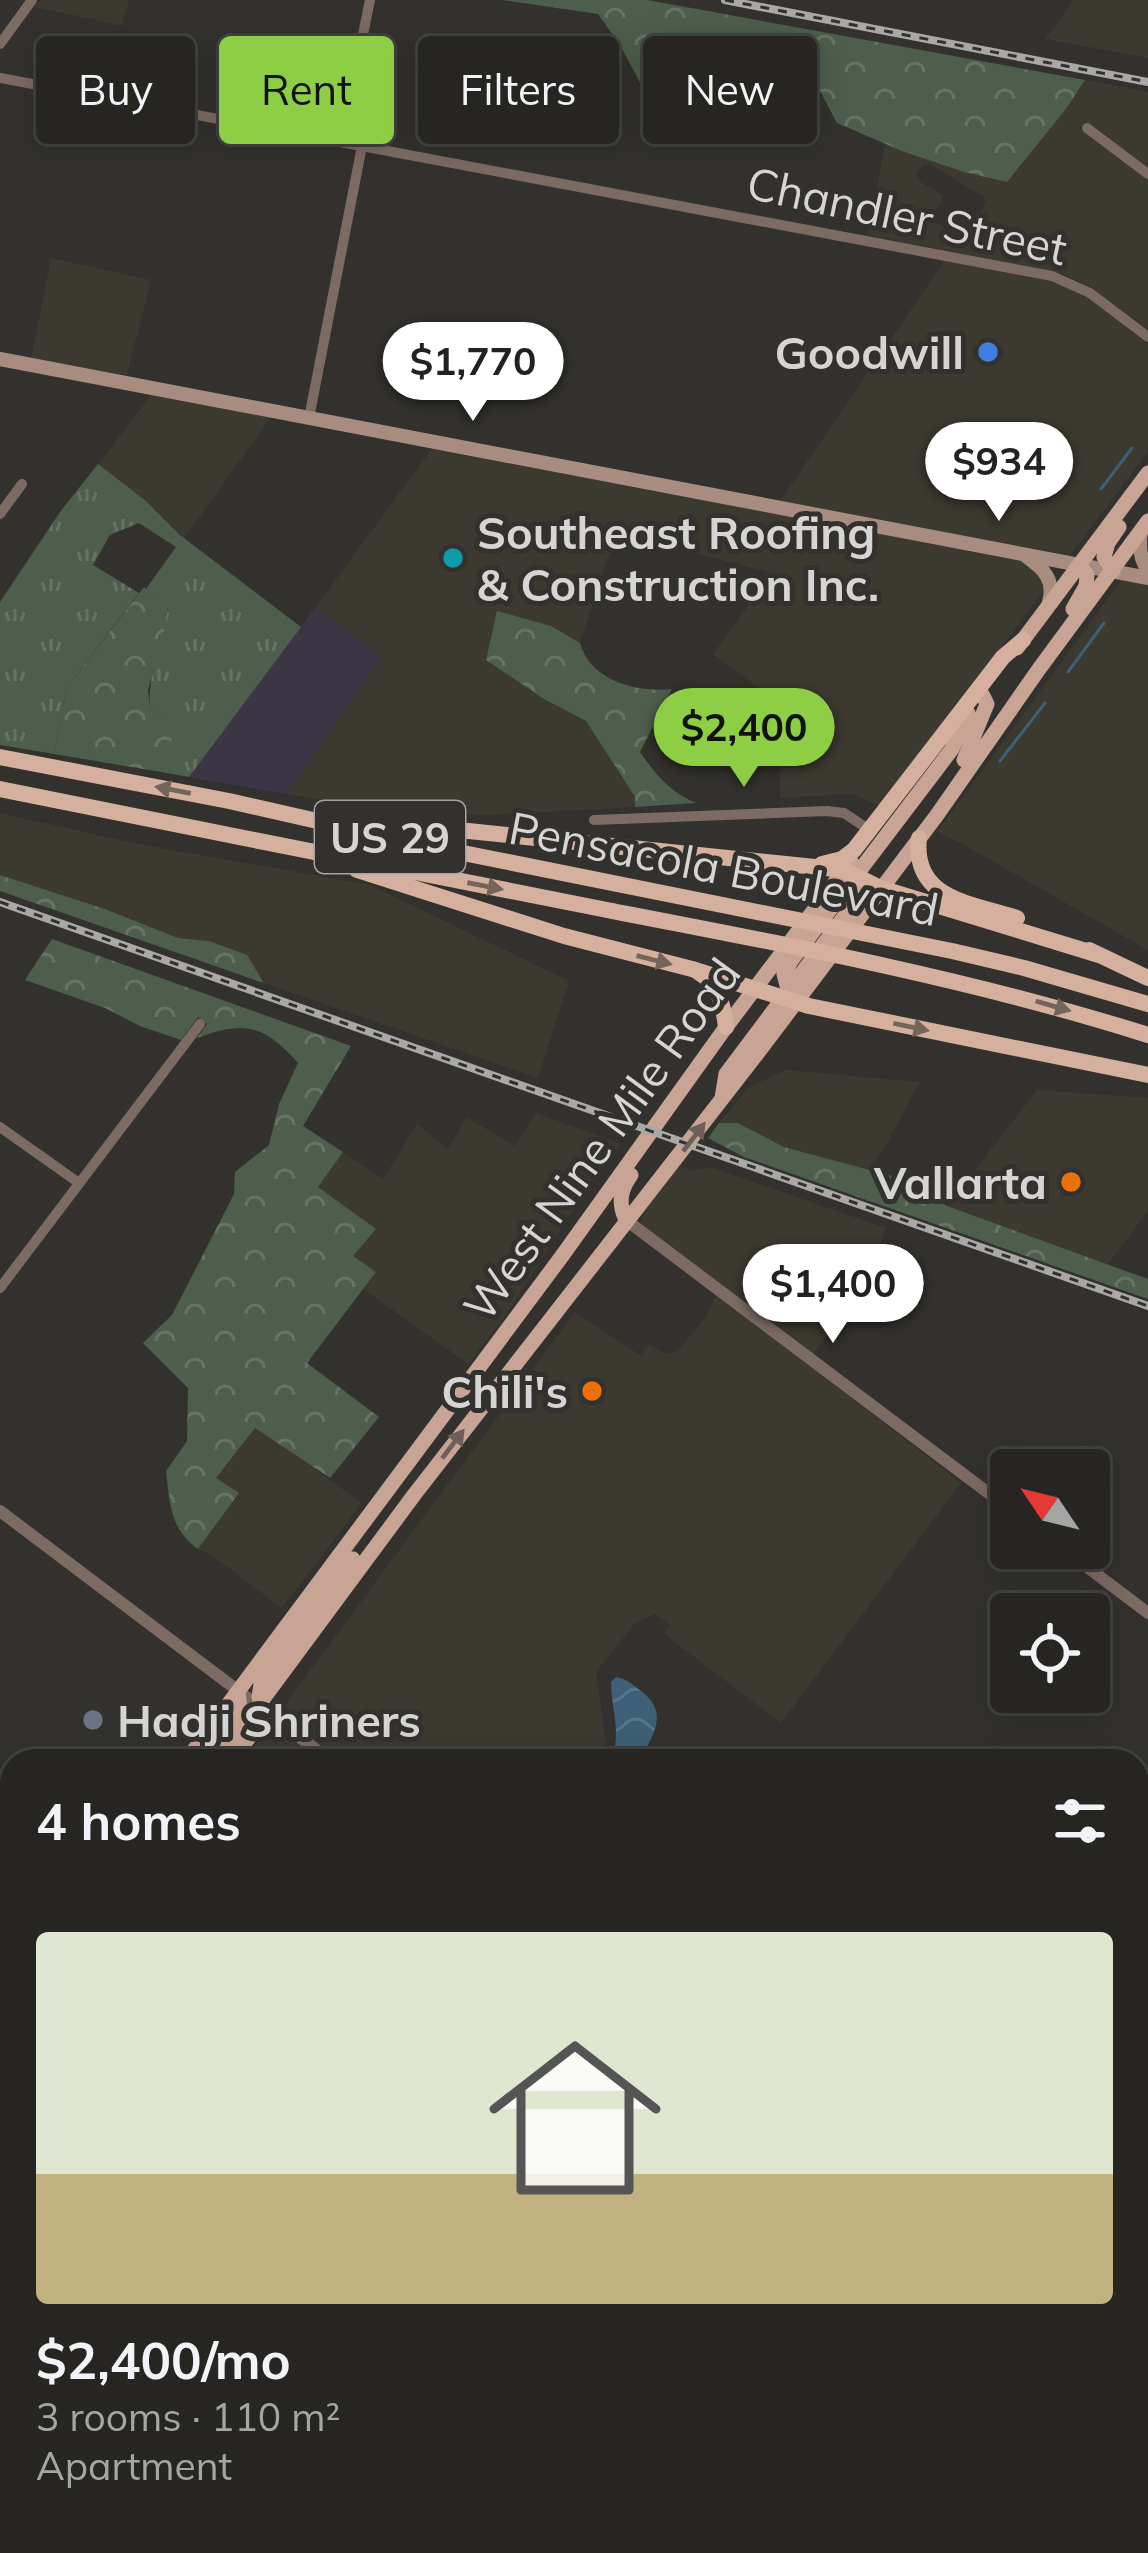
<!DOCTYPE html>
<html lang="en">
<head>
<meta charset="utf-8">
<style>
  body { margin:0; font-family:Mulish,sans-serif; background:#32312f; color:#f1f3f6; height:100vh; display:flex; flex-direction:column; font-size:45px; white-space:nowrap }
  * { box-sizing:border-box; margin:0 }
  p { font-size:39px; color:#a4a5a5 }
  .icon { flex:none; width:66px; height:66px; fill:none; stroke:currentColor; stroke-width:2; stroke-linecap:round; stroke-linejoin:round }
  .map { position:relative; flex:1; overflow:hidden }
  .details { position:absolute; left:0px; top:1749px; width:1149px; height:804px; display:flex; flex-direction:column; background:#262522; border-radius:36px 36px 0 0; box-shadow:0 6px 30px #0003,0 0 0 3px #424240 }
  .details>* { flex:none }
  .banner { position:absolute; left:36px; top:36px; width:1077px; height:108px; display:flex; gap:24px }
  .needle { width:78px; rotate:305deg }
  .tools { position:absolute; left:990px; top:1449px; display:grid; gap:24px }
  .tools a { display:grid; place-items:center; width:120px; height:120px; border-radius:12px; background:#262522; box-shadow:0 6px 30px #0003,0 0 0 3px #424240; font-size:60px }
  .price { position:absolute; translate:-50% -102px; padding:0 27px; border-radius:42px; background:#fff; color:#222; font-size:39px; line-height:78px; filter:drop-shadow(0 3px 6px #0008) }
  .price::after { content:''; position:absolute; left:50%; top:72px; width:36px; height:27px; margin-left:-18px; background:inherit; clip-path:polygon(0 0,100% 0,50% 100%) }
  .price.selected { background:#8dce44; color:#111 }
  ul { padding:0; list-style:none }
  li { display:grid; align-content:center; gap:24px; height:636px; padding:0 36px }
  li span { display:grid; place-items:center; height:372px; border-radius:12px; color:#555 }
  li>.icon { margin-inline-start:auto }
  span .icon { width:216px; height:216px; fill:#fffc; stroke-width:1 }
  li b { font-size:51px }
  h2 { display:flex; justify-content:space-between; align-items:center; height:144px; padding:0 36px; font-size:51px }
  .pill { padding:0 42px; border-radius:12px; background:#262522; box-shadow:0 6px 30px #0003,0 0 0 3px #424240; font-size:42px; line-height:108px }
  .pill.selected { background:#8dce44; color:#111 }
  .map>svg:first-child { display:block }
  .built { fill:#3c3930; fill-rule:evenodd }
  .industrial { fill:#3b3546 }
  .grass { fill:url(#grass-tufts) }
  .forest { fill:url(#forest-crowns) }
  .water { fill:url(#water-waves) }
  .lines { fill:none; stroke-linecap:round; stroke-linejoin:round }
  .stream { stroke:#3d5f77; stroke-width:3 }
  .minor { stroke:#7c6b63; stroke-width:10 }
  .tertiary { stroke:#7c6b63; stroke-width:12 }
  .secondary { stroke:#a78c7f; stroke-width:14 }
  .primary { stroke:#c8a495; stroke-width:15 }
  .trunk { stroke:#d6b09e; stroke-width:16 }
  .rail-casing { stroke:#a9a8a6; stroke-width:8 }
  .rail { stroke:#32312d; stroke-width:3; stroke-dasharray:9; stroke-linecap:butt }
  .oneway { fill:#74645a }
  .oneway2 { fill:#6e5f57 }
  .shop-dot { fill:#3f7fe0; stroke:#32312d; stroke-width:4.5 }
  .culture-dot { fill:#0f9aa8; stroke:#32312d; stroke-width:4.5 }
  .food-dot { fill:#e8710a; stroke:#32312d; stroke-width:4.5 }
  .worship-dot { fill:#6b7280; stroke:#32312d; stroke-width:4.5 }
  .labels { text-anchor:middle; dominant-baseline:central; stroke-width:10; stroke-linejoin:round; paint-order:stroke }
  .shield { fill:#32312d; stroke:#a5a4a1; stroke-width:3 }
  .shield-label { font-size:42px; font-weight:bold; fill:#d6d5d3 }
  .street-label { font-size:45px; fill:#d6d5d3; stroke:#32312d }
  .poi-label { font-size:45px; font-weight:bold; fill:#d6d5d3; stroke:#32312d; text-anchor:end }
</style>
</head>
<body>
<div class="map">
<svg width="1148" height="2553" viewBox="0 0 1148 2553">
  <defs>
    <pattern id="grass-tufts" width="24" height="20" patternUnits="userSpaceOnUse" patternTransform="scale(3)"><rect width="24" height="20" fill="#4d5e4d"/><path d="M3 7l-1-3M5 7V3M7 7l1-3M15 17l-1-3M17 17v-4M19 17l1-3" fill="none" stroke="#667466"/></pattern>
    <pattern id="forest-crowns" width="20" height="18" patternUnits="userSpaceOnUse" patternTransform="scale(3)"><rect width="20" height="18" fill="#4d5e4d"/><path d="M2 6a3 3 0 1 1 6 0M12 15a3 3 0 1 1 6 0" fill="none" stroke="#667466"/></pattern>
    <pattern id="water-waves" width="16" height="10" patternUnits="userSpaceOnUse" patternTransform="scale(3)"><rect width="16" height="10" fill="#3d5f77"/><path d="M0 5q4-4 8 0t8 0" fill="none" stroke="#587589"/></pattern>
  </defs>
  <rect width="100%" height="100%" fill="#32312d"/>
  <path class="built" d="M40,0H129L122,26L34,7Z
    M1074,0H1148V58L1045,39Z
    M1085,80L1148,92V168L1086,121L1080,128L1148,180V331L1094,289L1064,274L868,235L885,144L964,172L1007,182L1066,109ZM930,164L984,197L986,203L980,213L974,214L967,209L953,228L946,229L935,221L933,215L944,196L919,181L917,174L923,165Z
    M51,258L151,280L126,378L31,360Z
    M945,260L1051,281L1088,297L1148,344V452L1069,557L780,501Z
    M152,394L272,416L184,538L146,501L98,464Z
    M433,447L1034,561L1048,585L882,807L853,794L780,798L781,706L713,654L772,573L616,533L580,643L551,626L486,660L544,699L586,721L635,797V807L490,815L393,812L285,794L381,657L315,608Z
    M1123,578L1148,584V950L959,842L937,832Z
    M0,813L138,844L370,885L569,981L538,1078L264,983V979L209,941L178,938L105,909L0,875Z
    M786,1070L920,1082L882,1152L868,1170L784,1147L738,1123H719L749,1087Z
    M1037,1090L1148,1098V1211L1108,1264L947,1206Z
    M536,1113L621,1144L583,1195L506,1315L468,1364L363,1289L375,1272L353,1256L318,1187L343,1152L383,1179L417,1124L448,1149L466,1117L515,1146Z
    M678,1166L693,1171L710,1167L886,1228L867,1284L813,1355L640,1225L643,1213Z
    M717,1294L961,1483L781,1723L664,1634L670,1625L655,1614L635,1623L596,1672L606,1745L594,1761H339L278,1714L575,1312L640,1355L650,1345L665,1354L677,1352L707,1315Z
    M256,1427L362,1503L282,1608L213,1556L198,1549L239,1494L215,1479Z
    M272,1722L322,1761H243Z"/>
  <path class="industrial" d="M315,608L382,657L285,794L189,777Z
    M908,2541H1108L1100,2553H905L902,2550Z"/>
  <path class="grass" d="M98,464L146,501L180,535L301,627L189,777L161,772L167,719L150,709C147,679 162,639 168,608L146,589L176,547L139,523L110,535L93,565L139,593L67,687L54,754L0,745V602L60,512Z"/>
  <path class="forest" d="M503,0H647L1085,80L1066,109L1007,182L964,172L902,151L837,123L808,68L768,52L724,45L679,108L643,88L620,45L598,14Z
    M144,587L168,607L161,645L148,690L150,709L167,719L174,732L161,772L54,754L67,687Z
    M497,611L551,626L580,643C590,681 638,693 672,689L640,752C656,775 670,792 696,803L635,807V797L586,721L544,699L486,660Z
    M0,875L105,909L178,938L209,941L247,955L264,983L0,891Z
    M52,939L351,1046L303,1126L343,1152L318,1187L376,1229L353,1256L376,1272L307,1363L379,1417L330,1478L255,1428L216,1478L239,1493L198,1549C170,1529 170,1504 166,1471L187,1441L188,1388L143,1343L172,1315L234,1194L235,1172L269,1145L279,1104L298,1063C264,1025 245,1020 197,1038L207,1024L198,1017L181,1040L140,1026L105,1008L25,980Z
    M719,1123H738L784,1147L892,1176L947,1206L1148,1279V1299L744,1157L708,1138Z"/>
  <path class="water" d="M616,1677C627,1679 632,1684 641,1691C670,1713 653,1734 640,1761H610C623,1736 611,1709 611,1682Z"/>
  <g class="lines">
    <path class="stream" d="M1101,489L1132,448
      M1068,672L1104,623
      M1000,761L1045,703"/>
    <path class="minor" d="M0,44L32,0
      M0,78L1052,276L1090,293L1148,337
      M1087,128L1148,174
      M341,142L370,0
      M309,418L362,146
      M0,514L22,484
      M594,820L827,811L844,813L871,831
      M0,1127L79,1183
      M0,1288L200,1024
      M0,2277L12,2286
      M366,2541L382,2553
      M73,2553L82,2541
      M596,2553L605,2541"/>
    <path class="tertiary" d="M626,1220L1011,1510
      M0,1511L331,1761
      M1062,1548L1148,1613
      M1137,2361L1148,2369"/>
    <path class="secondary" d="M0,359L1148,578
      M1141,531C1139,545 1139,559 1148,570
      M1027,557C1044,569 1055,580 1049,602"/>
    <path class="primary" d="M1113,571L1104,557L1108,543L1119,527
      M1073,609L1086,586L1087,575L1079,565
      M1017,648L1148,473
      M964,760L987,704L982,694
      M797,1000L788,989L784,974L791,961L952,749L968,713
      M722,1098L726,1074L853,905C858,892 858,886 848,875
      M626,1220C618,1203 620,1190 631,1175
      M259,1697L261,1684L268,1675L353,1559
      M186,1761L562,1256L726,1027L851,861
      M202,1761L240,1709L238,1692
      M217,1761L414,1495L763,1046L937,815L1039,669L1148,521
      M230,1761L263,1720L273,1717
      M0,2009L12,1993
      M0,2051L12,2035"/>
    <path class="trunk" d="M0,757L229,801L423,845L952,951L1024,968L1148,1004
      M0,789C202,830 405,870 607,910C790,945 971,979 1148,1035
      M378,826L449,829L844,870L880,888L1099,955
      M919,838C912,900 972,903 1017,918
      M822,864L842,859L854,850L1003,657L1023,640
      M357,870L564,936L692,969L809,1006L1148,1075
      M1089,950L1148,978
      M698,972C719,984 723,1004 726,1027"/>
    <defs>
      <path id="rail" d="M725,0L1148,82
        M0,902L1148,1306"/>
    </defs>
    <use href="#rail" class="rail-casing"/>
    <use href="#rail" class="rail"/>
  </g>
  <defs><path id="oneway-solid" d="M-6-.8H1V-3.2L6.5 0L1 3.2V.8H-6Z" transform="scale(3)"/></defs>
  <g class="oneway">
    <use href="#oneway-solid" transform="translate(173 790) rotate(-169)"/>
    <use href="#oneway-solid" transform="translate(485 886) rotate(11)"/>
    <use href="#oneway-solid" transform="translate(654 960) rotate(14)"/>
    <use href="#oneway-solid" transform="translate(1053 1006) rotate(16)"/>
    <use href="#oneway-solid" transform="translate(911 1027) rotate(12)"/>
  </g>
  <g class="oneway2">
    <use href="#oneway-solid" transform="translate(694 1137) rotate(-53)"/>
    <use href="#oneway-solid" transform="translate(453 1444) rotate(-53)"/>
  </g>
  <circle class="shop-dot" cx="988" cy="352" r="12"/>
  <circle class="culture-dot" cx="453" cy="558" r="12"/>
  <g class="food-dot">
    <circle cx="1071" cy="1182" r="12"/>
    <circle cx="592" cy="1391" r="12"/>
  </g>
  <circle class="worship-dot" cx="93" cy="1720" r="12"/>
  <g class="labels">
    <rect class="shield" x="315" y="801" width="150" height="72" rx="9"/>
    <g class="shield-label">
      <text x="390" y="837">US 29</text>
    </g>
    <g class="street-label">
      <text transform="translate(907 215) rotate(12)">Chandler Street</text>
      <text transform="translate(724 868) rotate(11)">Pensacola Boulevard</text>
      <text transform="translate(601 1139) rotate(-54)">West Nine Mile Road</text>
    </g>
    <g class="poi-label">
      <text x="964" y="352">Goodwill</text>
      <text x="477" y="532" text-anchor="start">Southeast Roofing<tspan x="477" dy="52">&amp; Construction Inc.</tspan></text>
      <text x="1047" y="1182">Vallarta</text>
      <text x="568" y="1391">Chili's</text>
      <text x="117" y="1720" text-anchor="start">Hadji Shriners</text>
    </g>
  </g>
</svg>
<div class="tools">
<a><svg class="needle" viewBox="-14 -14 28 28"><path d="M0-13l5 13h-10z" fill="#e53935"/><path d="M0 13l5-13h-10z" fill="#a4a5a5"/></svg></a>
<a><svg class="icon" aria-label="locate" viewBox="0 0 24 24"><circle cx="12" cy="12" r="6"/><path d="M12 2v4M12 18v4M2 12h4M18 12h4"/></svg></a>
</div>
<b class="price" style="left:473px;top:424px">$1,770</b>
<b class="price" style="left:999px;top:524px">$934</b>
<b class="price selected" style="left:744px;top:790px">$2,400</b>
<b class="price" style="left:833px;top:1346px">$1,400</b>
<div class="banner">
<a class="pill">Buy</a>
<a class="pill selected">Rent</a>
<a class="pill">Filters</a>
<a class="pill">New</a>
</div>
<section class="details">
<h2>4 homes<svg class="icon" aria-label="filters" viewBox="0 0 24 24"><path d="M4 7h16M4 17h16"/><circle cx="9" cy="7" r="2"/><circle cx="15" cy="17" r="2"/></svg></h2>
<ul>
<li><span style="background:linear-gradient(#dfe7d0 65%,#c2b280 0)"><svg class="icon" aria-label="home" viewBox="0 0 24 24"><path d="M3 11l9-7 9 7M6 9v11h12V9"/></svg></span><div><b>$2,400/mo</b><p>3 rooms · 110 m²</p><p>Apartment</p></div></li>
</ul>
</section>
</div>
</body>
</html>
